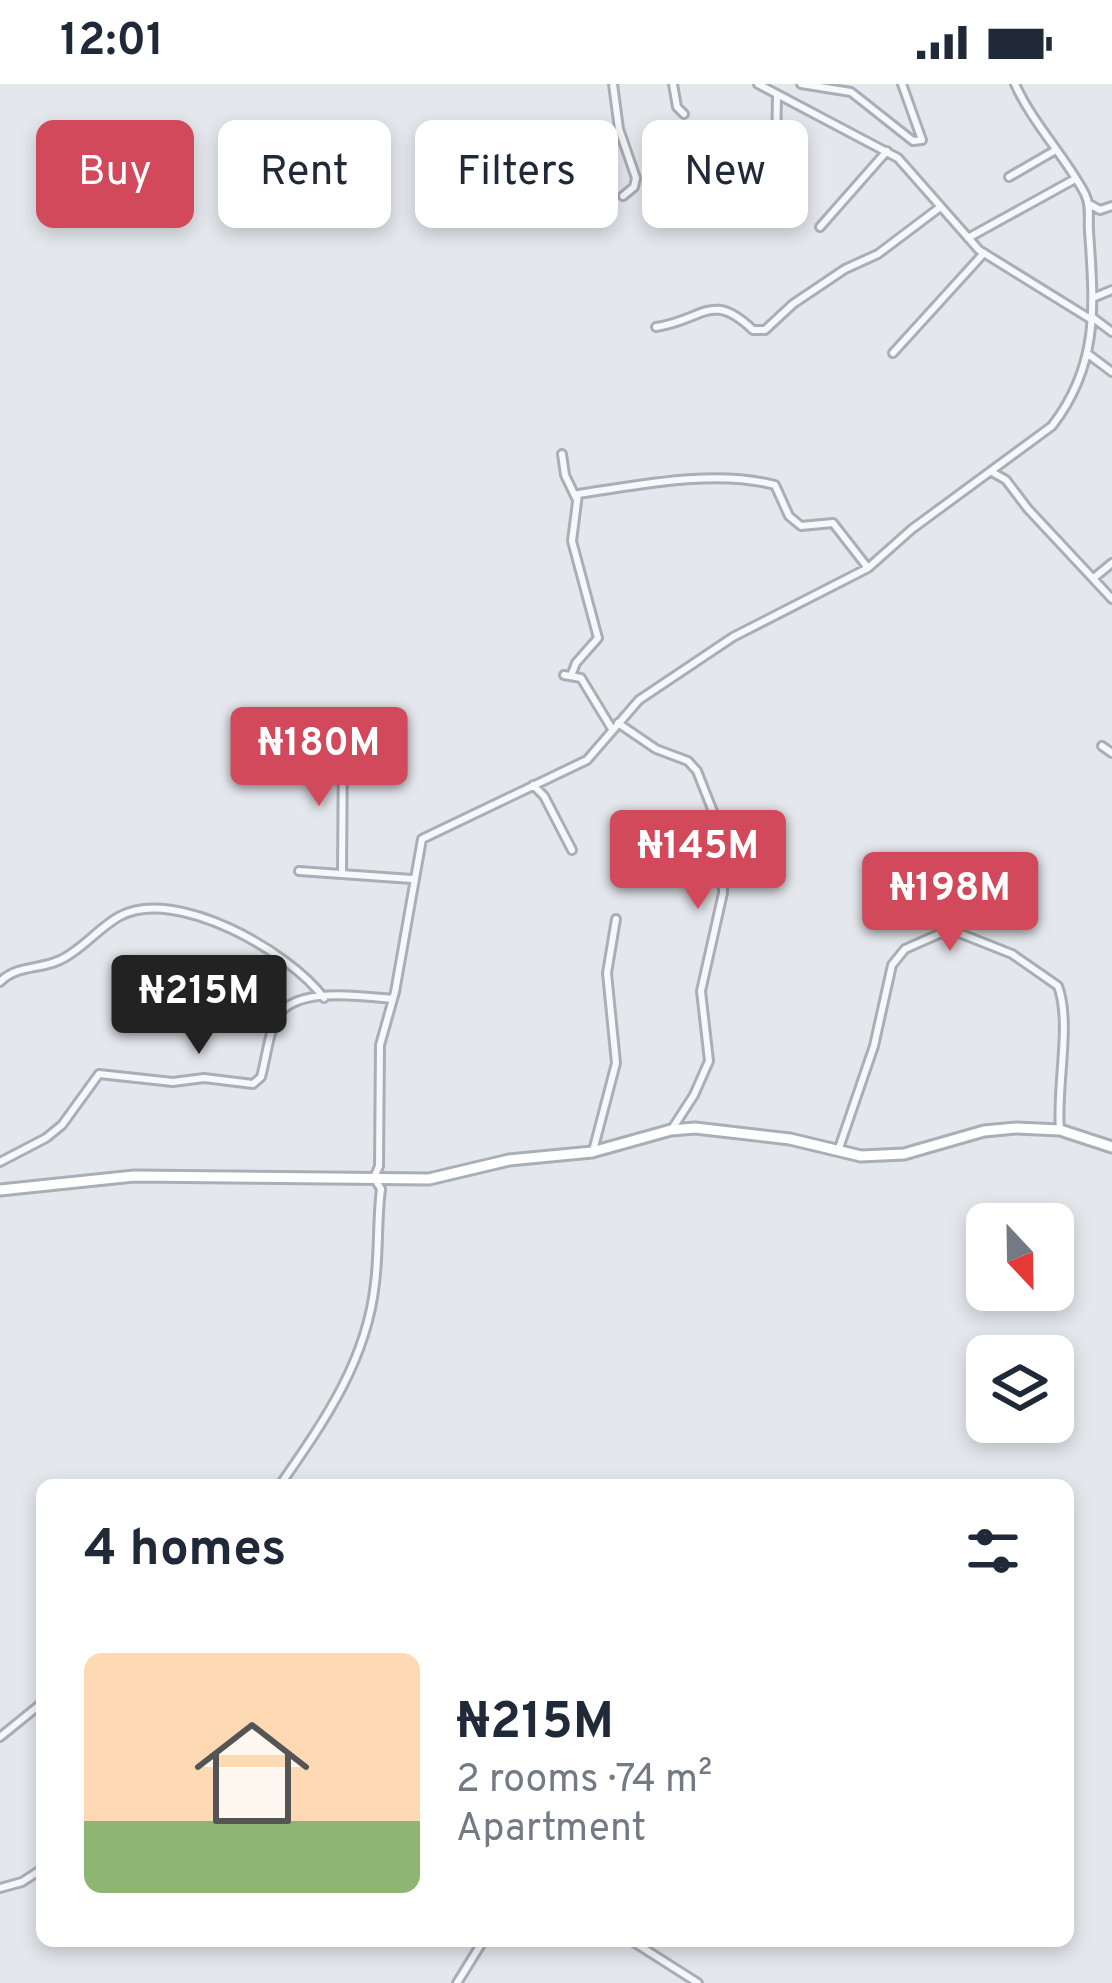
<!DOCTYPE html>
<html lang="en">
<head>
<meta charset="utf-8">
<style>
  body { margin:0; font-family:Overpass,sans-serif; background:#f2f2f3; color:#1f2937; height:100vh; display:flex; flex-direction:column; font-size:45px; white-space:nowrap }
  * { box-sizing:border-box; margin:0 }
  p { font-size:39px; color:#747a83 }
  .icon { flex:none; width:66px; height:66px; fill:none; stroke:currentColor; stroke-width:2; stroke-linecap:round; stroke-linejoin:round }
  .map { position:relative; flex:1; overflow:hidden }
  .details { position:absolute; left:36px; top:1395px; width:1038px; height:468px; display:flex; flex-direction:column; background:#fff; border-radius:18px; box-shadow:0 6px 18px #0003 }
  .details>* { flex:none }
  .banner { position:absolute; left:36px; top:36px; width:1041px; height:108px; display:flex; gap:24px }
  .needle { width:78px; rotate:158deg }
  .buttons { position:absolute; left:966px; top:1119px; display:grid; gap:24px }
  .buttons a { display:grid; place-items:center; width:108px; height:108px; border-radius:18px; background:#fff; box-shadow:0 6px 18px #0003; font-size:60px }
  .price { position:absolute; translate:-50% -102px; padding:0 27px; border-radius:12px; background:#d1495b; color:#fff; font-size:39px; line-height:78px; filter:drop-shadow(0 3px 6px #0008) }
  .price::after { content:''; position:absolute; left:50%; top:72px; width:36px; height:27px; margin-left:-18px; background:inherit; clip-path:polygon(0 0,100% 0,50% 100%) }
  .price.on { background:#222; color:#fff }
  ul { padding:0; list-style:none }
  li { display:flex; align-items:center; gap:36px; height:300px; padding:0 48px }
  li+li { border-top:3px solid #e0e1e3 }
  li span { display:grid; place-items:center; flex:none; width:336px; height:240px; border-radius:18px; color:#555 }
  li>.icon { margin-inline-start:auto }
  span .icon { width:144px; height:144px; fill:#fffc; stroke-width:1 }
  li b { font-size:51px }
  h2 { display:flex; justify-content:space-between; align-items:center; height:144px; padding:0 48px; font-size:51px }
  .pill { padding:0 42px; border-radius:18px; background:#fff; box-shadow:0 6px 18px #0003; font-size:42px; line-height:108px }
  .pill.on { background:#d1495b; color:#fff }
  .status { display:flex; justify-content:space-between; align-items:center; height:84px; padding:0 60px; background:#fff; direction:ltr }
  .status svg { height:33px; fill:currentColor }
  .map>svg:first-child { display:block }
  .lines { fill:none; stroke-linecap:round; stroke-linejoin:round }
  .street-casing { stroke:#a9aeb7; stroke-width:12 }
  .secondary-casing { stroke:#a9aeb7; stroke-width:15 }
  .street { stroke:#f7f8fa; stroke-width:6 }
  .secondary { stroke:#fff; stroke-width:9 }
</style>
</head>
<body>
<div class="status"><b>12:01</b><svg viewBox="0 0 49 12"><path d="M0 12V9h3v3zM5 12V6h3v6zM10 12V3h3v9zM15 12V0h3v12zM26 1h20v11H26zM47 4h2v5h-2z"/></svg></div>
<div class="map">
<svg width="1112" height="1899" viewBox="0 0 1112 1899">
  <rect width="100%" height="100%" fill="#e4e7ec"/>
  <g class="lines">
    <defs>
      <path id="street" d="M613,0L619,45L636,94L634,103L623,112
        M673,0L677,23L684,30
        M758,0L898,74L979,166L1092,236
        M801,0L851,8L913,57L922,56
        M902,0L922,56
        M703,60L776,65L777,12
        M1009,93L1054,67
        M1089,120L1100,126L1112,122
        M820,143L887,67
        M968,154L1075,95
        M1095,213L1112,206
        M1092,233L1112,248
        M656,243C704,236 711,206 753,246H765L793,220L845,185L878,170L939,124
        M893,269L984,169
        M1088,270L1112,288
        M562,370L565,391L576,414
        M992,388L1006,396L1028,425L1112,515
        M1095,493L1112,479
        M564,591L581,594L612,645
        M571,592L576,579L598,554L572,457L578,410C640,401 714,385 775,401L789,432L801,442L833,439L868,484
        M618,639L656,665L688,677L697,687L723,753V809L701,907L709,977L694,1011L672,1045
        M1102,662L1112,669
        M533,701L544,712L572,766
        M299,787L412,795
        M342,789L343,660
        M0,898C16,881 39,886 60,876C82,866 98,844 120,832C176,802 290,868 324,914
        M593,1067L616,979L607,889L616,835
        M838,1067L874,962L892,881L905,865L939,850L959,849L1012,870L1058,902C1072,940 1056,1002 1060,1046
        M0,1078L46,1054L62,1041L99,990L173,998L204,994L253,1000L261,993C266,975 268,954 275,937C290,901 360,912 392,915
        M381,1105L374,1094L379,1082L380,961L395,908L422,755L587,676L639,616L733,553L868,484L912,445L1052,342C1100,280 1094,220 1089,147C1088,134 1091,122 1085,110C1065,72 1033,40 1015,0
        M280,1401C323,1339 367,1277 375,1199C379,1168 377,1136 381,1105
        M0,1653L42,1619
        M0,1804L22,1798L42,1785
        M632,1857L698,1899
        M457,1899L483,1857"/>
      <path id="secondary" d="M0,1106L134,1092L429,1095L509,1076L592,1068L671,1046L695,1044L790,1055L861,1072L904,1070L984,1047L1016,1044L1060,1046L1112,1063"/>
    </defs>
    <use href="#street" class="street-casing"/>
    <use href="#secondary" class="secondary-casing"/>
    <use href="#street" class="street"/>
    <use href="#secondary" class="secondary"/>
  </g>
</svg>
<div class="buttons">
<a><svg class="needle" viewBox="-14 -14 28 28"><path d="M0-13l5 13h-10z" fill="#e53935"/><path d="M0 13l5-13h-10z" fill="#747a83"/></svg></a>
<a><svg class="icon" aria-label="layers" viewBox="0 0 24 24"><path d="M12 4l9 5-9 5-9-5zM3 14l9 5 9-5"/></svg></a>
</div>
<b class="price" style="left:319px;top:725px">₦180M</b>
<b class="price" style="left:698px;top:828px">₦145M</b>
<b class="price" style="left:950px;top:870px">₦198M</b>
<b class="price on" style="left:199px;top:973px">₦215M</b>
<div class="banner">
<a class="pill on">Buy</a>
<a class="pill">Rent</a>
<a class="pill">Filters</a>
<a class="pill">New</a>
</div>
<section class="details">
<h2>4 homes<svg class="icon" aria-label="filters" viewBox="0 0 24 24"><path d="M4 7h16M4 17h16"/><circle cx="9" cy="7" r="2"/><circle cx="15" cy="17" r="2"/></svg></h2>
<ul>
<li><span style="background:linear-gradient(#ffd9b3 70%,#8fb573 0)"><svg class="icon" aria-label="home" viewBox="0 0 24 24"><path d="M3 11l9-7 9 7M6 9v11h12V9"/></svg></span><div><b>₦215M</b><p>2 rooms · 74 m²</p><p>Apartment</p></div></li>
</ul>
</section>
</div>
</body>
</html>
